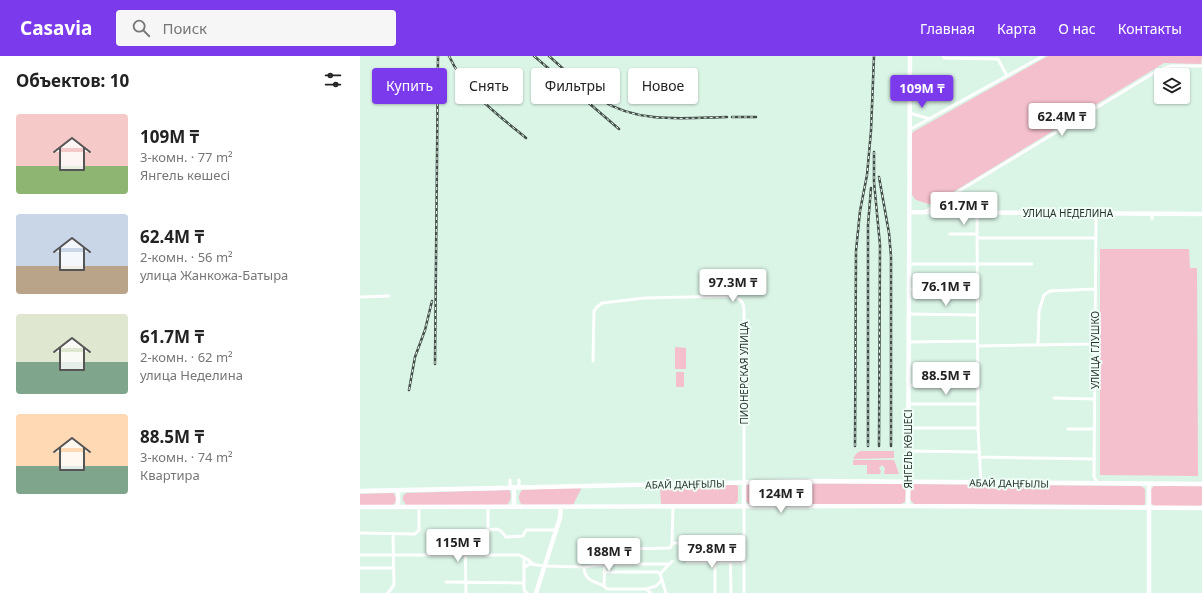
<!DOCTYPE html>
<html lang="ru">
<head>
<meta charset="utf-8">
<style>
  body { margin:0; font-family:"Noto Sans",sans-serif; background:#f6f6f6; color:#222; height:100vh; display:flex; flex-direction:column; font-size:15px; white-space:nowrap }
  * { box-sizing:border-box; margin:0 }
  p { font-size:13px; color:#767676 }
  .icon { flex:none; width:22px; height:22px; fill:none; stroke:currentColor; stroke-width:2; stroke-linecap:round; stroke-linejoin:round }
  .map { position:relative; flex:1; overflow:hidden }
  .side { display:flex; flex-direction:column; background:#fff; width:360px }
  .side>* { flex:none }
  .top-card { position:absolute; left:12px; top:12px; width:380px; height:36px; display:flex; gap:8px }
  .buttons { position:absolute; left:794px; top:12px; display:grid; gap:8px }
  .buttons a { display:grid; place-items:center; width:36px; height:36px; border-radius:4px; background:#fff; box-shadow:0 1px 3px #0004; font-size:20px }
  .price { position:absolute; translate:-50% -34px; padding:0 9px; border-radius:4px; background:#fff; color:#222; font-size:13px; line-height:26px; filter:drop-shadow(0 1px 2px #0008) }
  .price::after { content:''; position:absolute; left:50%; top:24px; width:12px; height:9px; margin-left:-6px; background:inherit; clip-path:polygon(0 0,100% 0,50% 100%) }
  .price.active { background:#7c3aed; color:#fff }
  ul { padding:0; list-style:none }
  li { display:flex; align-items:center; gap:12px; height:100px; padding:0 16px }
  li span { display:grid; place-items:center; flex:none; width:112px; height:80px; border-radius:4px; color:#555 }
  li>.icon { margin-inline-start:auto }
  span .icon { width:48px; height:48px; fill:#fffc; stroke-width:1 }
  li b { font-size:17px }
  h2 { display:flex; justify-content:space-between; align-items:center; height:48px; padding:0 16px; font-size:17px }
  .pill { padding:0 14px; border-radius:4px; background:#fff; box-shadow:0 1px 3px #0004; font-size:14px; line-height:36px }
  .pill.active { background:#7c3aed; color:#fff }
  header { display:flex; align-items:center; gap:24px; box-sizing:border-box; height:56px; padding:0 20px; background:#7c3aed; color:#fff }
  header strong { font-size:19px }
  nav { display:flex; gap:22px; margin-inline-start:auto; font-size:14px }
  .search { width:280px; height:36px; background:#f6f6f6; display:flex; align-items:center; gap:10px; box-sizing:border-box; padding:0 14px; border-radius:4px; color:#767676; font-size:15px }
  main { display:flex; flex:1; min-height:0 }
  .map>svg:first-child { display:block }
  .green { fill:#f4c0cd }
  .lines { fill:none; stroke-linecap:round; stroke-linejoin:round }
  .street { stroke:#fff; stroke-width:3 }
  .secondary { stroke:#fff; stroke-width:4.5 }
  .rail-casing { stroke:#414e47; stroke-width:2.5 }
  .rail { stroke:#effef6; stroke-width:1; stroke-dasharray:3; stroke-linecap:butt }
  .labels { text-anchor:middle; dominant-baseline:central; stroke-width:4; stroke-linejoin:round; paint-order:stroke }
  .street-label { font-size:10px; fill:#252f2a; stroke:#effef6 }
</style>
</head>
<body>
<header>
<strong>Casavia</strong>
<div class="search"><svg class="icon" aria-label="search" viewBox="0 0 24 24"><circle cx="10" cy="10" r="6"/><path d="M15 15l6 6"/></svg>Поиск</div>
<nav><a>Главная</a><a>Карта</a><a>О нас</a><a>Контакты</a></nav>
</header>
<main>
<section class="side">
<h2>Объектов: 10<svg class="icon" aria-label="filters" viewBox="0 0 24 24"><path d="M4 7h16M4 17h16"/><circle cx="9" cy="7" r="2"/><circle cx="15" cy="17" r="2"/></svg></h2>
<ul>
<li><span style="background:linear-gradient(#f6c9c9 65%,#8fb573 0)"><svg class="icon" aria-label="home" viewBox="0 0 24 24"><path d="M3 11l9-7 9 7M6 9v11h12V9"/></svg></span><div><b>109M ₸</b><p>3-комн. · 77 m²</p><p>Янгель көшесі</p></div></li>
<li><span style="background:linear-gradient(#c9d6e8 65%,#b9a48a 0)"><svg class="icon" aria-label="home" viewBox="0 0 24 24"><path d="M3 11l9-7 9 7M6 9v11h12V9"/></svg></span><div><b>62.4M ₸</b><p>2-комн. · 56 m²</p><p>улица Жанкожа-Батыра</p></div></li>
<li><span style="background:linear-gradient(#dfe7d0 60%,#7fa58c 0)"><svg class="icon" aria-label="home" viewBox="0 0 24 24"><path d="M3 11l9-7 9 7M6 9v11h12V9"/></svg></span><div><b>61.7M ₸</b><p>2-комн. · 62 m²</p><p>улица Неделина</p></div></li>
<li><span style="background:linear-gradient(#ffd9b3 65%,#7fa58c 0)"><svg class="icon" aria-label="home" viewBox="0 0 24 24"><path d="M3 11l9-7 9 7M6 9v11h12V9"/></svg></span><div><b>88.5M ₸</b><p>3-комн. · 74 m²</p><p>Квартира</p></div></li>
</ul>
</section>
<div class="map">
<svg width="842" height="537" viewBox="0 0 842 537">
  <rect width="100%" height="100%" fill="#daf4e6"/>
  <path class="green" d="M688,0H842L841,8L804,7L572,149L556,144L552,139V78L553,76Z
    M740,193H829L830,212H837L838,420L740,419Z
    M315,291L326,292V313H315Z
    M316,316H324V331H316Z
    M500,395H534V402L493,403L496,398Z
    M493,404H534L539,418H524L525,412L522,409L519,412L521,415L520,418H507V409H493Z
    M388,427L541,428L546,432L545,446L541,448H389L386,445V430Z
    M553,428L781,430L785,433V448L784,449L554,448L550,443L551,430Z
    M300,429H376L378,430V445L375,448H301Z
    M794,430H841L842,431V449L839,450H794L791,447V433Z
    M222,431L213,449H162C158,444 158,439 162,434Z
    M149,434C152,438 151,445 147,449H46L43,444V440L46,437Z
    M33,437C37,441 37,445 33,449H0V438Z"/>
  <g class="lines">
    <path class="street" d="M584,0V2L638,3L647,20
      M550,57L570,63
      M549,74L683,0
      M566,155L797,15L811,10H842
      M617,157L618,372L621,427
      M736,158L734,421L738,427
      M792,158V163
      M590,178H617
      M617,182H736
      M549,208H672
      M549,233H617
      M0,241L29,240
      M549,258L617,259
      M549,286L617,285
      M678,289L679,255L684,239L690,235L735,233
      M617,290L735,288
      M233,305L234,255L237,251L242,247L285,242L371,240C380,241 384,246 384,255V427
      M549,329H617
      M694,342L735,343
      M549,348H618
      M548,372H618
      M708,373H735
      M548,395L618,396
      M619,401L735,403
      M150,424V432
      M159,424V431
      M384,450V537
      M128,474V451
      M92,476H114L128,474L137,473L141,475L146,481L163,480L166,474H196
      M0,477L55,478L59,474V451
      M105,477L106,537
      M312,487H370L371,537
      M0,499H159L167,503L173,508
      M164,501V534L167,537
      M327,506H384
      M355,506V537
      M224,511C224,524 233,525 244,530
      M0,512H34
      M164,512L169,508L185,510L224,511L244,508H310
      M244,516H298L300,518L306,537
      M300,518L312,505
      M301,525L296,530L286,533H247L244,530L245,497L247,494L253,493L310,492L312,488L313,450
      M86,526L164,527
      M286,533L291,537
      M28,537L34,529L33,479"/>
    <path class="secondary" d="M549,156L842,158
      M384,427V450
      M38,434V451
      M0,435L445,425L842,428
      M548,450L550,0
      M0,451L548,450L842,452
      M154,451V431
      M176,537L200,462L201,451
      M789,537V428"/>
    <defs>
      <path id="rail" d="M89,0C105,35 137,58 166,82
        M174,0L259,73
        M189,0C206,15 223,32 241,44C279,68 325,62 367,61
        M372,61H396
        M514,96V126L520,189L519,390
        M519,121L529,177L531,200V390
        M75,308L78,0
        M49,334L55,301L65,274L72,245
        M495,390L496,195L500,155L507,119L511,75L514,0
        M508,390V169L511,132"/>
    </defs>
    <use href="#rail" class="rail-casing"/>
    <use href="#rail" class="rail"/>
  </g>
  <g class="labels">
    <g class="street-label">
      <text x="708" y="157">УЛИЦА НЕДЕЛИНА</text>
      <text transform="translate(735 294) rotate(-90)">УЛИЦА ГЛУШКО</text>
      <text transform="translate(384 317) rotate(-90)">ПИОНЕРСКАЯ УЛИЦА</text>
      <text transform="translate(548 393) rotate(-90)">ЯНГЕЛЬ КӨШЕСІ</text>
      <text transform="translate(649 427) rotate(1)">АБАЙ ДАҢҒЫЛЫ</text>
      <text transform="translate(325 428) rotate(-1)">АБАЙ ДАҢҒЫЛЫ</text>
    </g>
  </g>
</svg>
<div class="buttons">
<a><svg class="icon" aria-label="layers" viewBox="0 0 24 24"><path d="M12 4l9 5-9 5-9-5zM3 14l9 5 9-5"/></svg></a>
</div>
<b class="price active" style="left:562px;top:53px">109M ₸</b>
<b class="price" style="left:702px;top:81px">62.4M ₸</b>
<b class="price" style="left:604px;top:170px">61.7M ₸</b>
<b class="price" style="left:373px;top:247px">97.3M ₸</b>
<b class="price" style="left:586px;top:251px">76.1M ₸</b>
<b class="price" style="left:586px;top:340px">88.5M ₸</b>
<b class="price" style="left:421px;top:458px">124M ₸</b>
<b class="price" style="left:98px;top:507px">115M ₸</b>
<b class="price" style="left:352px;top:513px">79.8M ₸</b>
<b class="price" style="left:249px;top:516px">188M ₸</b>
<div class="top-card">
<a class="pill active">Купить</a>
<a class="pill">Снять</a>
<a class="pill">Фильтры</a>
<a class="pill">Новое</a>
</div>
</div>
</main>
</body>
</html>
